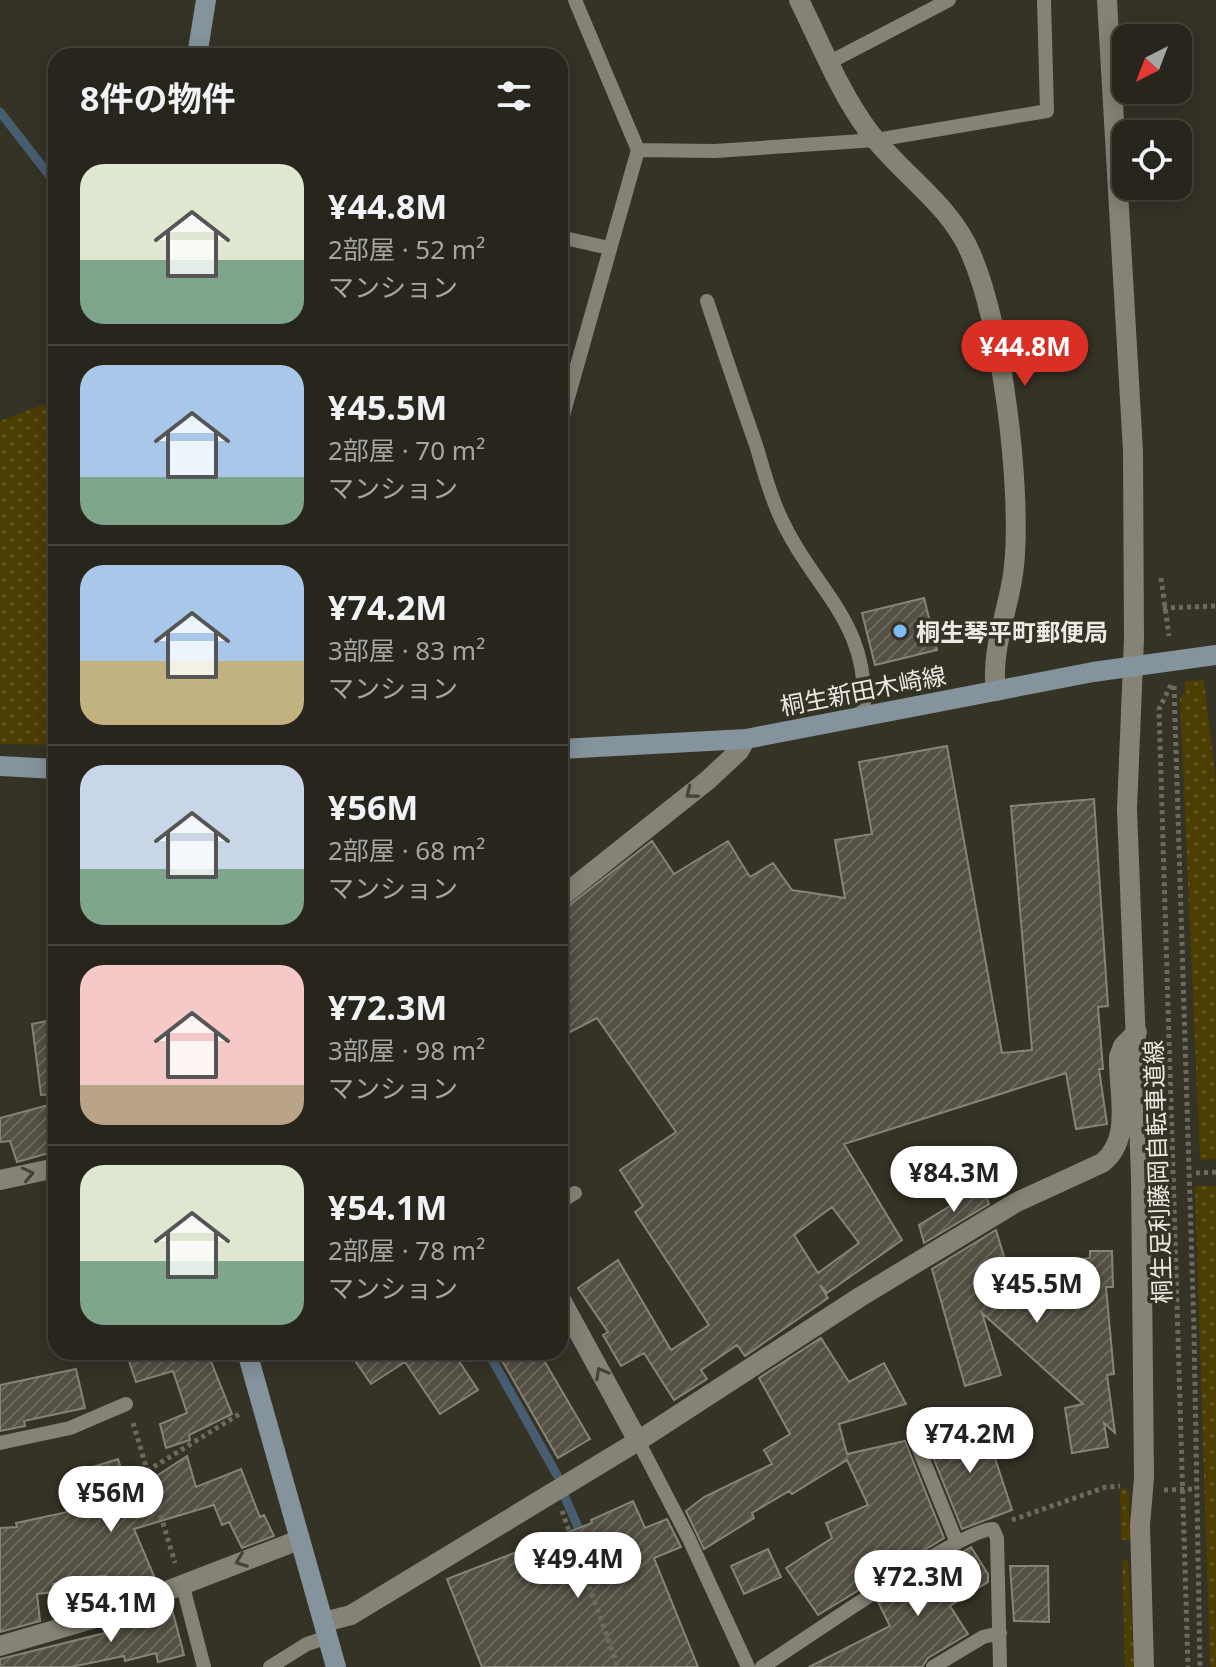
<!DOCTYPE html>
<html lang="ja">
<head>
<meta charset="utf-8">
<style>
  body { margin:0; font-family:"Noto Sans","Noto Sans JP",sans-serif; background:#302e25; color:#f1f3f6; height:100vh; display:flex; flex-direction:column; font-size:30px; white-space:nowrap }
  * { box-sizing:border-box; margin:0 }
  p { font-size:26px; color:#a5a5a3 }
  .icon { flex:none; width:44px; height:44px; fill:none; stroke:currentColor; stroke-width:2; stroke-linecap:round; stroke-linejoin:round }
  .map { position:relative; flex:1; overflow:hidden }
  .details { position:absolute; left:48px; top:48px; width:520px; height:1312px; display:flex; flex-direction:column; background:#28261c; border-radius:24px; box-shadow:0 4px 20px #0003,0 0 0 2px #44433b }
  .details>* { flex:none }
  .needle { width:52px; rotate:222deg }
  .buttons { position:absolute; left:1112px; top:24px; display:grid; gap:16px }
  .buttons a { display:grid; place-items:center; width:80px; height:80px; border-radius:16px; background:#28261c; box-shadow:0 4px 20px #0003,0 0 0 2px #44433b; font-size:40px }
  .price { position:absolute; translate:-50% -68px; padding:0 18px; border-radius:28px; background:#fff; color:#222; font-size:26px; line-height:52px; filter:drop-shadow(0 2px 4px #0008) }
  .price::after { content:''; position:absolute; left:50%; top:48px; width:24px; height:18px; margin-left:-12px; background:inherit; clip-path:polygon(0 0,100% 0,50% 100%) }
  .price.on { background:#d93025; color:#fff }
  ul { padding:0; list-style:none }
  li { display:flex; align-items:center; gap:24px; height:200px; padding:0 32px }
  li+li { border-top:2px solid #44433b }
  li span { display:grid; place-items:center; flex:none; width:224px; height:160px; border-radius:24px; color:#555 }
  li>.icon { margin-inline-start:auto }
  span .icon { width:96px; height:96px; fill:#fffc; stroke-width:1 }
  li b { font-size:34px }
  h2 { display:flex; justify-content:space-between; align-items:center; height:96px; padding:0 32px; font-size:34px }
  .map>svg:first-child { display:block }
  .grass { fill:url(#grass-dots) }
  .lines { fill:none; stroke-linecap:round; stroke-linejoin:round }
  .stream { stroke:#475d70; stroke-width:9 }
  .building { fill:url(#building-hatch); stroke:#878376; stroke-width:2; fill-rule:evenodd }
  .path { stroke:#6d6a5f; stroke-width:5; stroke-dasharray:4 4; stroke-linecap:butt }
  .lane { stroke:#868275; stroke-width:14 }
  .street { stroke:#868275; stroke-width:20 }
  .secondary { stroke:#84939c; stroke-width:20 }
  .oneway { stroke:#454236 }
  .poi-dot { fill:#81bcfa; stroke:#353226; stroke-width:3 }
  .labels { text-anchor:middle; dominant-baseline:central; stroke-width:7; stroke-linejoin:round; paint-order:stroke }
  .poi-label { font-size:24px; font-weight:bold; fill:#eceae3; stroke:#353226; text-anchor:start }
  .street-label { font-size:24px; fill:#eceae3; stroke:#353226 }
</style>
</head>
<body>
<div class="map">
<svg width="1216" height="1667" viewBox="0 0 1216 1667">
  <defs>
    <pattern id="grass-dots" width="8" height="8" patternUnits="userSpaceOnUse" patternTransform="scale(2)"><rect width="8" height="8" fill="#4c3d01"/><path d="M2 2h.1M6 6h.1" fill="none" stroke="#665926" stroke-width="1.8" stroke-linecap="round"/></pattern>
    <pattern id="building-hatch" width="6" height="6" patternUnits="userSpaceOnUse" patternTransform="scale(2)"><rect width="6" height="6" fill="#545044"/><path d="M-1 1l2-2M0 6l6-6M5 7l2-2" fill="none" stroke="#6d695f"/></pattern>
  </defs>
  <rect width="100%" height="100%" fill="#353226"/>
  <path class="grass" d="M56,400V742L53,745L0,744V421Z
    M1204,680L1216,781V1159L1200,1160L1180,698L1185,692V681Z
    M1195,1186H1216V1667H1210Z
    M1125,1488L1129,1492L1130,1540H1121L1120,1490Z
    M1122,1559L1128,1560L1134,1667H1125Z"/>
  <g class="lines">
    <path class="stream" d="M0,112L56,184
      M488,1352L557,1475
      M565,1497L583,1539"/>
  </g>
  <path class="building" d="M924,598L937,650L875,665L862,613Z
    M947,746L1002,1053L1032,1050L1011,806L1094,799L1108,1006L1098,1007L1103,1069H1099L1107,1124L1076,1129L1066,1073L844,1144L902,1240L827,1293L820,1285L828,1298L745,1356L737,1345L701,1370L707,1379L674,1400L644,1353L621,1366L603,1335L608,1332L578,1288L618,1260L671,1350L709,1325L635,1212L643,1206L620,1170L676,1132L597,1018L560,1037V924L568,918L563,910L652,841L674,874L728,841L750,877L773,863L792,890L845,898L835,840L872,834L859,762ZM832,1207L859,1243L818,1273L794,1235Z
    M56,1019V1094L41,1095L32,1024Z
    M56,1103V1151L17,1162L10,1141L0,1142V1118Z
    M983,1186L989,1204L924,1243L919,1225Z
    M996,1230L1008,1270L1090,1258V1251H1112L1113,1287H1106L1114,1374L1107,1375L1115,1433L1104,1423L1108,1447L1072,1453L1065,1408L1083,1404L982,1313L1001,1375L965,1386L932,1269Z
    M821,1338L849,1382L884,1363L906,1404L839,1424L847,1454L905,1441L944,1538L818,1615L786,1568L832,1538L826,1523L868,1505L847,1460L792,1494L789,1491L752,1513L754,1518L704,1549L686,1511L704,1497L772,1464L764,1450L790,1434L759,1378Z
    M126,1352H214L215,1358L210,1359L232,1414L189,1435L190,1440L166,1448L160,1424L187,1413L173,1371L136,1382Z
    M349,1352H453L478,1390L440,1414L405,1362L371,1384Z
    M497,1352H539L590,1439L558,1458Z
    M76,1369L85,1408L24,1421L25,1426L0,1431V1385Z
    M984,1425L1012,1510L962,1529L925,1437Z
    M187,1456L196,1487L241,1469L260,1517L264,1515L274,1536L242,1548L229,1522L222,1525L214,1505L134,1529L156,1581L115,1597L106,1575L53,1584L54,1592L37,1594L40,1621L0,1632V1528L17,1527L16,1523L86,1508L74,1473L118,1459L129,1494Z
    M633,1501L645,1528L667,1519L681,1547L654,1558L698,1667H482L447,1579L592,1523L591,1520Z
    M971,1547L988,1574V1582L950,1606L968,1634L928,1658L922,1667H809L890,1626L878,1602Z
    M768,1549L781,1577L744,1594L731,1566Z
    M1010,1566H1048L1049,1622L1014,1621Z
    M166,1605L167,1610L172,1609L184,1655L158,1662L156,1653L125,1661L124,1656L71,1667H0V1659L117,1630L116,1624Z"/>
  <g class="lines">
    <path class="path" d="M1161,578L1169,636
      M1163,608L1216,606
      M1171,685L1159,709L1188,1667
      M1174,686L1194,1330L1200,1667
      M1196,1173L1216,1172
      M133,1423L175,1563
      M147,1471L241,1413
      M1164,1490L1196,1489
      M562,1511L618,1667
      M1012,1520L1106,1487L1120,1486"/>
    <path class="lane" d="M830,62L949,0
      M638,150L715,151L876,140L1047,111L1044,0
      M560,237L609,248
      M707,301C723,349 739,397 756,445C763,468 769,492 779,514C813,591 873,622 863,717
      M560,426L638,150L575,0
      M560,1202L575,1193
      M914,1437L957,1543
      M638,1441L689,1539L748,1667
      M0,1443L70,1428L126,1404
      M182,1583L204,1667
      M270,1667L307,1644L328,1637
      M762,1667C800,1643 961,1529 993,1529L997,1538L1000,1667
      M933,1667L983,1637L1000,1633"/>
    <path class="street" d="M799,0C820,42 839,91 867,129C899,173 949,202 971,254C1002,326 1022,488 1014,566C1010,608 990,648 996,691
      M1107,0L1133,451L1134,639L1127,809L1141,1176L1144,1478L1140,1525L1144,1667
      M560,898L708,780L739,751L746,739
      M0,1180L56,1168
      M560,1298L638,1441
      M324,1622L351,1615L638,1441L860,1297L1015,1203L1102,1163C1133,1140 1118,1091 1119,1057L1123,1046L1137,1032
      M0,1646L99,1617L299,1540"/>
    <path class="secondary" d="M197,56L206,0
      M560,749L746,739L1093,672L1216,655
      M0,766L56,769
      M247,1352L336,1667"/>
  </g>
  <defs><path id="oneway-chevron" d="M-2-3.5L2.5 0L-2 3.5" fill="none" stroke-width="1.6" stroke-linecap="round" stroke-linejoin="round" transform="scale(2)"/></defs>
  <g class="oneway">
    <use href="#oneway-chevron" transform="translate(691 793) rotate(142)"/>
    <use href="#oneway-chevron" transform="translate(28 1174) rotate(-13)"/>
    <use href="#oneway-chevron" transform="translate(601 1373) rotate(-119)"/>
    <use href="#oneway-chevron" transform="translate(241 1561) rotate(159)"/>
  </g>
  <circle class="poi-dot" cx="900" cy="631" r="8"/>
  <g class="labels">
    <g class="poi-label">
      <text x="916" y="631">桐生琴平町郵便局</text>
    </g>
    <g class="street-label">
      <text transform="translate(863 690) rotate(-11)">桐生新田木崎線</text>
      <text transform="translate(1157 1172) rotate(-92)">桐生足利藤岡自転車道線</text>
    </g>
  </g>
</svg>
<div class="buttons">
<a><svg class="needle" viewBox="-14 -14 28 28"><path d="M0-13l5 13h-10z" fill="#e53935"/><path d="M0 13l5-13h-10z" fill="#a5a5a3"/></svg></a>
<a><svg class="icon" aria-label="locate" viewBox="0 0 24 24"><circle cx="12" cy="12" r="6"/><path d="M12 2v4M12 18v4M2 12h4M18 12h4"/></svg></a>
</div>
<b class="price on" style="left:1025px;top:388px">¥44.8M</b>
<b class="price" style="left:954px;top:1214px">¥84.3M</b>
<b class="price" style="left:1037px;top:1325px">¥45.5M</b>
<b class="price" style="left:970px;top:1475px">¥74.2M</b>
<b class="price" style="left:111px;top:1534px">¥56M</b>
<b class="price" style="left:578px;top:1600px">¥49.4M</b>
<b class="price" style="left:918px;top:1618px">¥72.3M</b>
<b class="price" style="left:111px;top:1644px">¥54.1M</b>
<section class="details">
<h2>8件の物件<svg class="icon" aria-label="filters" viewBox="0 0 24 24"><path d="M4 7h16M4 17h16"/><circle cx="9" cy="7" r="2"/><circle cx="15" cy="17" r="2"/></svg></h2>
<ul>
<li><span style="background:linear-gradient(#dfe7d0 60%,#7fa58c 0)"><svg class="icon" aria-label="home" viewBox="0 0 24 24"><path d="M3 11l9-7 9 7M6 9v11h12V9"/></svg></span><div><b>¥44.8M</b><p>2部屋 · 52 m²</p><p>マンション</p></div></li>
<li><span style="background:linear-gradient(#a9c7e8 70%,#7fa58c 0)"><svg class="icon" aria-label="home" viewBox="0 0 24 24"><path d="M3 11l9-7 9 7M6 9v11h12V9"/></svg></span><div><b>¥45.5M</b><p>2部屋 · 70 m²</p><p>マンション</p></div></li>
<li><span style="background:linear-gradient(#a9c7e8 60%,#c2b280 0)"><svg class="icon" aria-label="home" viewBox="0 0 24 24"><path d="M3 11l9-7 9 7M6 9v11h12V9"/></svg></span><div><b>¥74.2M</b><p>3部屋 · 83 m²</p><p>マンション</p></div></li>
<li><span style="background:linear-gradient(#c9d6e8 65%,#7fa58c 0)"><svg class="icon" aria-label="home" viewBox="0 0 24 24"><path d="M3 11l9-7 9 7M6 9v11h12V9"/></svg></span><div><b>¥56M</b><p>2部屋 · 68 m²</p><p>マンション</p></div></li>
<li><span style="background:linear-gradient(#f6c9c9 75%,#b9a48a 0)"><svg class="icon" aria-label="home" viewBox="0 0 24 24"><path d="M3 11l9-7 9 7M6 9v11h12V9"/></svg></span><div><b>¥72.3M</b><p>3部屋 · 98 m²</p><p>マンション</p></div></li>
<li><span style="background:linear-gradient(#dfe7d0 60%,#7fa58c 0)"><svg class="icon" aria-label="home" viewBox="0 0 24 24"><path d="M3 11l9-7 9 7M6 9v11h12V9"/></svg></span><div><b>¥54.1M</b><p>2部屋 · 78 m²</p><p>マンション</p></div></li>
</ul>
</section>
</div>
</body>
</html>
